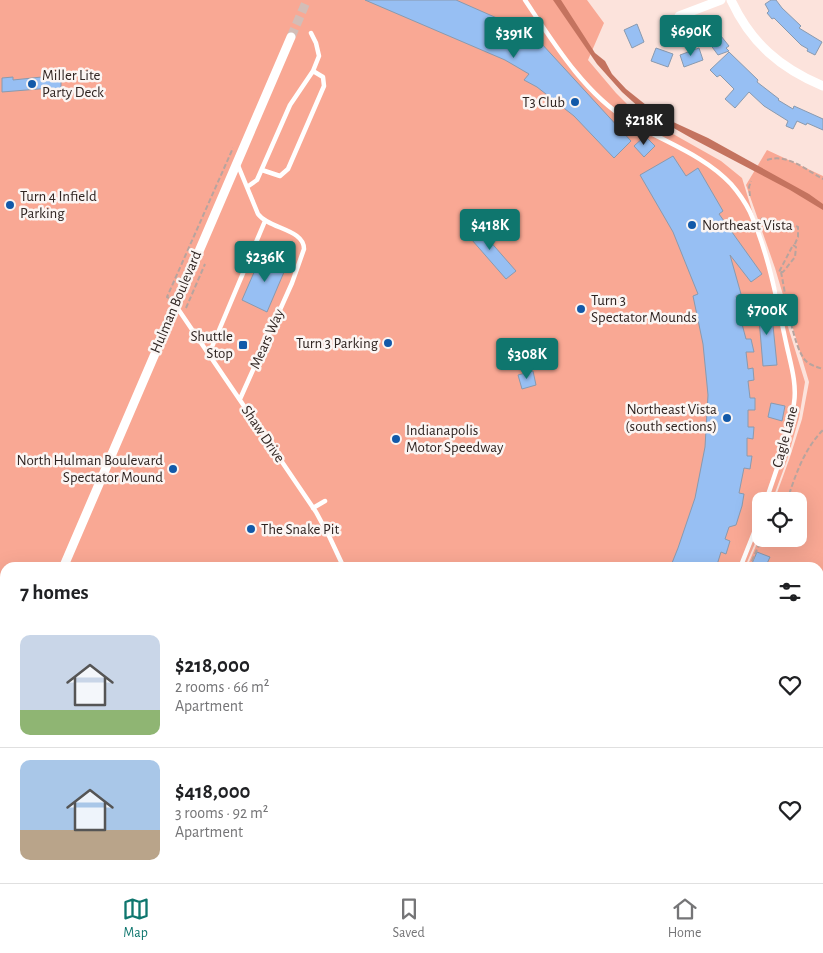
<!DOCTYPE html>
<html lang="en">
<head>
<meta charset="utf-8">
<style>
  body { margin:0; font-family:"Alegreya Sans",sans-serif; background:#f2f2f2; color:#202124; height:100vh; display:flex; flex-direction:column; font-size:19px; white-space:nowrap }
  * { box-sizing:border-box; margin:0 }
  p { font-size:16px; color:#757577 }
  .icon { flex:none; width:28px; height:28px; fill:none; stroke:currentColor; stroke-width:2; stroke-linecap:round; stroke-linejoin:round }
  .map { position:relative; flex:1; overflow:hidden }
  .details { position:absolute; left:0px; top:562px; width:824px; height:321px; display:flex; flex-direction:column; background:#fff; border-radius:15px 15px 0 0; box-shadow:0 5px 20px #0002 }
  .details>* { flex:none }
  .fabs { position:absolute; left:752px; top:492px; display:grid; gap:10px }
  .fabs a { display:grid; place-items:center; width:55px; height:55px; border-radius:10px; background:#fff; box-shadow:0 5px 20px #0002; font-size:25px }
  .price { position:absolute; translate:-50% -42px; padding:0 11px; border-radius:5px; background:#0f766e; color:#fff; font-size:16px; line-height:32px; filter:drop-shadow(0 1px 2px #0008) }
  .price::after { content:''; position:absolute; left:50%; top:30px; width:15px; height:11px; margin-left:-8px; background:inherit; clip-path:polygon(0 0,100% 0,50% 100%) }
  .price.on { background:#222; color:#fff }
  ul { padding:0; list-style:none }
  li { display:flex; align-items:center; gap:15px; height:125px; padding:0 20px }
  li+li { border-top:1px solid #e0e0e0 }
  li span { display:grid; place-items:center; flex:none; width:140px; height:100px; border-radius:10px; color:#555 }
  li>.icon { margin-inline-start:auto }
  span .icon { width:60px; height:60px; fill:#fffc; stroke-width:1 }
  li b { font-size:21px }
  h2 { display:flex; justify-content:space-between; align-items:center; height:60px; padding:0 20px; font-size:21px }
  .tab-bar { display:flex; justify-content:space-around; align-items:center; height:70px; border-top:1px solid #e0e0e0; background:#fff; font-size:14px; color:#757577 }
  .tab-bar a { display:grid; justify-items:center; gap:2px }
  .tab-bar .on { color:#0f766e }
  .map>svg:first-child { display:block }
  .green { fill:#f9a894 }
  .water { fill:#c4735f }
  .building { fill:#97bff3; stroke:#899aaf }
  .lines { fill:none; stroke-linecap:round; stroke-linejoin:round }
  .minor-tunnel { stroke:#d3bdb7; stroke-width:9; stroke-dasharray:9 4.5; stroke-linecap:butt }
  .path { stroke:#b8a49e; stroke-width:2; stroke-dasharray:5 2.5; stroke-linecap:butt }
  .service { stroke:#fff; stroke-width:4.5 }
  .minor { stroke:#fff; stroke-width:9 }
  .poi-dot { fill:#1259a9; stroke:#fbf5f3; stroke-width:2 }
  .labels { text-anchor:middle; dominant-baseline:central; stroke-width:5; stroke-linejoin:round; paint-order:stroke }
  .poi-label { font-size:15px; fill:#302522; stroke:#fbf5f3; text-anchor:start }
  .street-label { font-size:15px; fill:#302522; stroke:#fbf5f3 }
</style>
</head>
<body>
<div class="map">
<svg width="823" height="883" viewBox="0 0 823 883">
  <rect width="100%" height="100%" fill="#fce3dc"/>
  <path class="green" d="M0,0H587L604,23L588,60L616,93L632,109L666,130L721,161L742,178L805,382L799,418L787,460L772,501H761V529L745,567L5,568V879H584L579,883H0Z
    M767,150L823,176V883H583L588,879H819V568L747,567L761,534V539H799V501H774L789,460L802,419L809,382L775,268L746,185Z"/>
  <path class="water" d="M553,0H561L595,53L605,61L612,74L626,89L646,105L671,121L708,138L809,194L823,204V210L790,190L693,139L642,110L622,92L597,64Z
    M47,879H110L109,883H46Z"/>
  <path class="building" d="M365,0H456L515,26L543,40L541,43L631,141L614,158L574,116L537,87L524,80L529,74L505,60Z
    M771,0H776L782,8L801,26L799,28L822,42L815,55L807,51L808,49L801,45L774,18L772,19L767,13L769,11L765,4Z
    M637,24L644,42L632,48L624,30Z
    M717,31L729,46L726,48L729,51L718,55L707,40Z
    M656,48L673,54L668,67L651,61Z
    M699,48L703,60L684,67L680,55Z
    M729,52L758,80L757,82L779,99L778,100L793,109L794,106L823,119V130L807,123L806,125L797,121L793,129L786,126L788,121L764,106L749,92L735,108L725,99L734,89L720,75L717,77L710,70Z
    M61,75V90L51,91V88L2,92V78L13,77V80Z
    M645,136L655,146L644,157L634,146Z
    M673,156L686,176L698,168L723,211L719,214L762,274L751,282L730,255L741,294L736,296L739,311L745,310L748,322L742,324L746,339H751L754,352H746L748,369L753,368L754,380L748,381L750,398H755V410H748V427H754L753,439L747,438V456H752L750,469L744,468L739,493L744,494L742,506L736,525L729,527L725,539L730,541L726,554L721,552L716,568H670L678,548L695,498L705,447L708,395L703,344L693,296L698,294L673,232L640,175Z
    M474,223L516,271L506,279L465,232Z
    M262,254L287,265L267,312L242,300Z
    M771,306L777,365L763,366L758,307Z
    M533,371L536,385L522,389L518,375Z
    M771,403L785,406L782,421L768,417Z
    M757,552L770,557L765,568H750Z"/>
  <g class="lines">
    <path class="minor-tunnel" d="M291,37L307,0"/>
    <path class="path" d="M767,160C787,153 806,170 823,179
      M750,196L749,187L751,181
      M761,218L765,222H787L798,227V237L794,246
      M793,245L796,247L795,257L783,272H779Z
      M781,272C785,291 793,349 806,361C810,365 817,367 823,369
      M169,298L167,297L233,148
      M186,308L205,264
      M787,501C795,476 804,449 823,430
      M749,568L758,547L766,539
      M653,879L654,883
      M179,883L181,879
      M306,883L307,879"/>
    <path class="service" d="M525,0C553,42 584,93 628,120C661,141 703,154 731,184C738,192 745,202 750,212C769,254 777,302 787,347C791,365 797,385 794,403C790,435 776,470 766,501
      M237,163L258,214C269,229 304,229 304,249L292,283L240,399
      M262,170L280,176L288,169L324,86L323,77L313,71
      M247,187L257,180L290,105L313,71L319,56L316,43L311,33
      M176,306L316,512L330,538L344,568
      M209,354L265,221
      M313,508L325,501
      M740,568L761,515
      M0,692L5,694
      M346,883V879
      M554,883L556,879"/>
    <path class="minor" d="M731,0C751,43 780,68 823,86
      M679,16L721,0
      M63,568L291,37
      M0,714L5,702"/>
  </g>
  <g class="poi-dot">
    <circle cx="32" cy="84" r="5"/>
    <circle cx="575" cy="102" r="5"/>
    <circle cx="10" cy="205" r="5"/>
    <circle cx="692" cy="225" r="5"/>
    <circle cx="581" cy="309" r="5"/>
    <circle cx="388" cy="343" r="5"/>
    <rect x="238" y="340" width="10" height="10" rx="2.5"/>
    <circle cx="727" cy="418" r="5"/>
    <circle cx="396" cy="439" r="5"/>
    <circle cx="173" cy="469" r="5"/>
    <circle cx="251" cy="529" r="5"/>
  </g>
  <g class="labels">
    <g class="poi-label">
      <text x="42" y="75">Miller Lite<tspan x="42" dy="17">Party Deck</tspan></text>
      <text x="565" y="102" text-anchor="end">T3 Club</text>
      <text x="20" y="196">Turn 4 Infield<tspan x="20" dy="17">Parking</tspan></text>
      <text x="702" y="225">Northeast Vista</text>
      <text x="591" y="300">Turn 3<tspan x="591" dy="17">Spectator Mounds</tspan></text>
      <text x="233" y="336" text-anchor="end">Shuttle<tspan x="233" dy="17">Stop</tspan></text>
      <text x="378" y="343" text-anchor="end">Turn 3 Parking</text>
      <text x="717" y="409" text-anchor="end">Northeast Vista<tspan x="717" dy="17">(south sections)</tspan></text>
      <text x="406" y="430">Indianapolis<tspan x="406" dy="17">Motor Speedway</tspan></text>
      <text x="163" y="460" text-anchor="end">North Hulman Boulevard<tspan x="163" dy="17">Spectator Mound</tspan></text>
      <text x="261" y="529">The Snake Pit</text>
    </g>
    <g class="street-label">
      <text transform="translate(176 302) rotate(-67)">Hulman Boulevard</text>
      <text transform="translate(267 339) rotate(-66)">Mears Way</text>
      <text transform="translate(263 434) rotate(56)">Shaw Drive</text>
      <text transform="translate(785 437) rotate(-75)">Cagle Lane</text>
    </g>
  </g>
</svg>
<div class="fabs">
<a><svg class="icon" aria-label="locate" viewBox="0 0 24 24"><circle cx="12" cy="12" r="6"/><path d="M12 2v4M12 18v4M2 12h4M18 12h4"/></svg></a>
</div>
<b class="price" style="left:691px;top:57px">$690K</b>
<b class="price" style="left:514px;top:59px">$391K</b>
<b class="price on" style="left:644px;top:146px">$218K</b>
<b class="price" style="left:490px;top:251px">$418K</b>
<b class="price" style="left:265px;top:283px">$236K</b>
<b class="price" style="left:767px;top:336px">$700K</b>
<b class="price" style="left:527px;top:380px">$308K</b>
<section class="details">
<h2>7 homes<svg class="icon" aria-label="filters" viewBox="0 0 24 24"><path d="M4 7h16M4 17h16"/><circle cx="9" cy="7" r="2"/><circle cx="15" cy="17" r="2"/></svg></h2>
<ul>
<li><span style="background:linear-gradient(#c9d6e8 75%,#8fb573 0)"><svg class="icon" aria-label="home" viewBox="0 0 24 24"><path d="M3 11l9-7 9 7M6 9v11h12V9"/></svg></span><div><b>$218,000</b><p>2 rooms · 66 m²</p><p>Apartment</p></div><svg class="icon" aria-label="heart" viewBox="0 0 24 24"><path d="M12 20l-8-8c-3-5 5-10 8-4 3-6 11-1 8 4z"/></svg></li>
<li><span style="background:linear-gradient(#a9c7e8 70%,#b9a48a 0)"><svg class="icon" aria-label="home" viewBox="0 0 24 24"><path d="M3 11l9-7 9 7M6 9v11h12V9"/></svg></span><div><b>$418,000</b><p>3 rooms · 92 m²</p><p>Apartment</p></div><svg class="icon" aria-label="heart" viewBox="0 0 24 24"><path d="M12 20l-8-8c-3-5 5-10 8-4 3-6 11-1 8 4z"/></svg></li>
</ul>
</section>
</div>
<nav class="tab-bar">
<a class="on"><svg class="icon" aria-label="map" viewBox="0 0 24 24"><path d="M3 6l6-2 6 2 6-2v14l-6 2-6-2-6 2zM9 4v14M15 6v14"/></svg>Map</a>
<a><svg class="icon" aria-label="saved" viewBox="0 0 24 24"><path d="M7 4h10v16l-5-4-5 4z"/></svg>Saved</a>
<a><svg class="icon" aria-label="home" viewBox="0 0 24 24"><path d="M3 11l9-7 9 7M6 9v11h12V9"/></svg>Home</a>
</nav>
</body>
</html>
